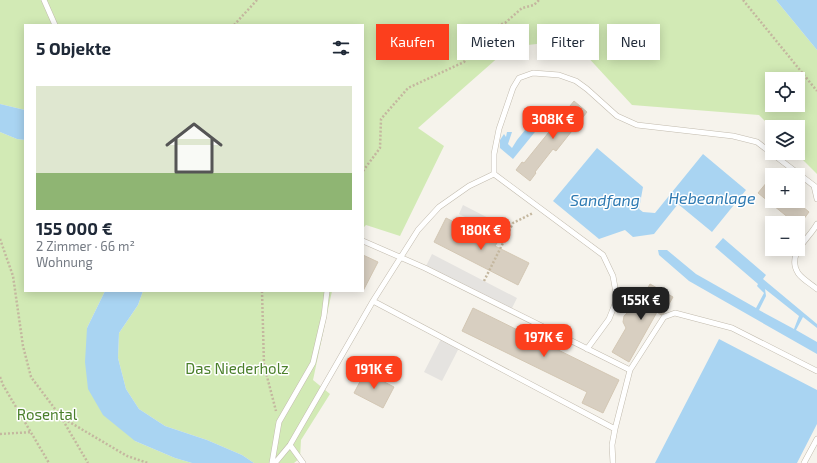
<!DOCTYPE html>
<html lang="de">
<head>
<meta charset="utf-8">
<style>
  body { margin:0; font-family:"Exo 2",sans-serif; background:#f6f6f7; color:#1f2937; height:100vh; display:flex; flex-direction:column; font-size:15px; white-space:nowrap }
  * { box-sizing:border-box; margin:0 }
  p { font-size:13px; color:#747a83 }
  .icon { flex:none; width:22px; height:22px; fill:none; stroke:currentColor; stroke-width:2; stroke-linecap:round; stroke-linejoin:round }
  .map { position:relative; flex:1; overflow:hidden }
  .sheet { position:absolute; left:24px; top:24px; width:340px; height:268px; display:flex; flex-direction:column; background:#fff; border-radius:0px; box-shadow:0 2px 10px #0003 }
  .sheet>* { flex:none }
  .top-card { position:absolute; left:376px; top:24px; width:380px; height:36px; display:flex; gap:8px }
  .controls { position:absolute; left:765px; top:72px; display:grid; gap:8px }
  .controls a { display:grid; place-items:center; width:40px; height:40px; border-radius:0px; background:#fff; box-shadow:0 2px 10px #0003; font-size:20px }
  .price { position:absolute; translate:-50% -34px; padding:0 9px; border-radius:8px; background:#fc3f1d; color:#fff; font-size:13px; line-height:26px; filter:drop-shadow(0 1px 2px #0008) }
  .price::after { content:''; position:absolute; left:50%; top:24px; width:12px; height:9px; margin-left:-6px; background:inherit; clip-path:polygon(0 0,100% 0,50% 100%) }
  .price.on { background:#222; color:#fff }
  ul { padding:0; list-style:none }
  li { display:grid; align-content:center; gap:8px; height:212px; padding:0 12px }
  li+li { border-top:1px solid #e0e1e3 }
  li span { display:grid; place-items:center; height:124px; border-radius:0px; color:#555 }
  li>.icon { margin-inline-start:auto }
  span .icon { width:72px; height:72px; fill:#fffc; stroke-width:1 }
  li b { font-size:17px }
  h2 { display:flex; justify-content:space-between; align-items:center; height:48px; padding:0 12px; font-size:17px }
  .chip { padding:0 14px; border-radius:0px; background:#fff; box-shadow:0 2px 10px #0003; font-size:14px; line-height:36px }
  .chip.on { background:#fc3f1d; color:#fff }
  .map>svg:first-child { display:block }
  .green { fill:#d2eab5; fill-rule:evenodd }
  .parking { fill:#e5e3e0 }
  .water { fill:#a9d4f2; fill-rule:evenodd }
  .building { fill:#d8cfc1; stroke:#d3c7b4 }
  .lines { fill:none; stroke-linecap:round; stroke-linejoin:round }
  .service-casing { stroke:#c2bbae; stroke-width:6 }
  .path { stroke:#c4b79f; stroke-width:2.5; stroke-dasharray:2 2; stroke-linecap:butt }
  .service { stroke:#fff; stroke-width:5 }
  .labels { text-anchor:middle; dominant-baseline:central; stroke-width:3; stroke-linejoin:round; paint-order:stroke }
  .park-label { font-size:15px; fill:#4a7f2a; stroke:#fff }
  .water-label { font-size:16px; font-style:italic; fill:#2e7ab2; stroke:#fff }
</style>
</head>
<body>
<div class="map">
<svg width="817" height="463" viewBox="0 0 817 463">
  <rect width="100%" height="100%" fill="#f6f3ec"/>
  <path class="green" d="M0,0H776L817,50V174L796,153H798V127L772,128L759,115L632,105L572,40L510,47L418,128L444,146L400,236L366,225L363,228V25H25V110L0,104ZM772,79H798V105H772Z
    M0,132L17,139L25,140V291H105L87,328L135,441L175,458L192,463H0Z
    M143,291H332L313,380L330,394L301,440L300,458L294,463H254L242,455L207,440L165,426L139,409L126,389L118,358L119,333L138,305Z"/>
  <path class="parking" d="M463,205L508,228L504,237L459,214Z
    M432,254L517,298L510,312L425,268Z
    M442,337L460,346L442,381L424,372Z"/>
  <path class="water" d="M776,0H817V50Z
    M0,104L25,110V140L17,139L0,132Z
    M542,109L552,111L513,159L500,148V140L504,134L506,137L507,132H512L508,144L512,148L517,140Z
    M597,148L643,187L639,209L643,212L655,213L703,154L746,190L712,232L678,204L654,234L633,237L625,230L599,239L553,201Z
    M723,238L766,275L763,279L817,324V328L803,317L796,330L817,342V354L689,281L659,255L658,250H667L696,274L756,308L764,293L757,286L758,284L715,247ZM765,289L799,316L794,329L759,310L766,296Z
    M105,291H143L138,305L119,333L118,358L126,389L139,409L165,426L207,440L242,455L254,463H192L175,458L135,441L103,415L88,389L85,362L87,328Z
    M719,339L817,390V424L797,463H655Z"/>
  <path class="building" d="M574,101L587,112L556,151L553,149L535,172L536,173L530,181L516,170L522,162L524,163Z
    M772,176V201H796L809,212L800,224L795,223L758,193Z
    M446,218L497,243L495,246L529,263L518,285L434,242Z
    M363,255L378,262L363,291Z
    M650,284L673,297L664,313L661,315L657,312L629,362L612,352L626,328L623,322L624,316L629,311H635Z
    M473,308L619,380L603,413L582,403L587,392L462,331Z
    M365,372L394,387L383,408L354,393Z"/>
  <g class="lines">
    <defs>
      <path id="service" d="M44,0L55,25
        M494,174L603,255L613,276L617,299L609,319L587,349
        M814,186L817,199
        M817,224C809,239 786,254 798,273C802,279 811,284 817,289
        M363,241L425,268L630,370L615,429
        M373,301L615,429L612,445L613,463
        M630,370L664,317L675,313L732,328L817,371
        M290,445L303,463
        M272,463L279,422L313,363L324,316L327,291
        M275,463L290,445L373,301L418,230L439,207L469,186L494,174V154L499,129L513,88L519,78L533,73L559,75L576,81L587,89L617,116L637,125L733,136L757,142L817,188
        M804,463L817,439"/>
    </defs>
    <use href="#service" class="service-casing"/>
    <path class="path" d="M743,0L817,91
      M234,25L257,0
      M363,171L380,148L381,119L408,88L464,62L486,29L505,23L522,8L534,5L539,0
      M0,239L13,276L23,346L31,377L61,417L88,463
      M484,281L513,223L533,213
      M262,291L264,365L276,411
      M0,377L3,385L49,463
      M61,417L127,456L148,463
      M0,434L32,432"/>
    <use href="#service" class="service"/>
  </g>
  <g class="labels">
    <g class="park-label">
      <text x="237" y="368">Das Niederholz</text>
      <text x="47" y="414">Rosental</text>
    </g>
    <g class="water-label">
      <text x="712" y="197">Hebeanlage</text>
      <text x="605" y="199">Sandfang</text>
    </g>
  </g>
</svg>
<div class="controls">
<a><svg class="icon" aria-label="locate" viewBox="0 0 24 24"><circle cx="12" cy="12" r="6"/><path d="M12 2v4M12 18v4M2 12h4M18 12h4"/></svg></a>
<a><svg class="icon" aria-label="layers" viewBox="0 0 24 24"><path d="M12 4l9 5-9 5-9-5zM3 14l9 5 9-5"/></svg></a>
<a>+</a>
<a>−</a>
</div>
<b class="price" style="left:553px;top:140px">308K €</b>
<b class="price" style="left:481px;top:251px">180K €</b>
<b class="price on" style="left:641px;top:321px">155K €</b>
<b class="price" style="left:544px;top:358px">197K €</b>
<b class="price" style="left:374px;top:390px">191K €</b>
<div class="top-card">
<a class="chip on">Kaufen</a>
<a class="chip">Mieten</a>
<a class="chip">Filter</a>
<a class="chip">Neu</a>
</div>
<section class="sheet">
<h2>5 Objekte<svg class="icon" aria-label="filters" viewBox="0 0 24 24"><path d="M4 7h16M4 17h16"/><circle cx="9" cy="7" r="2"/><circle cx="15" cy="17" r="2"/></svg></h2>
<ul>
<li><span style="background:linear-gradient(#dfe7d0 70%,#8fb573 0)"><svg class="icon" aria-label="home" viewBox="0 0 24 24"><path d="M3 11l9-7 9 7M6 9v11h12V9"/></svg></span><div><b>155 000 €</b><p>2 Zimmer · 66 m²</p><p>Wohnung</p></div></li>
</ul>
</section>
</div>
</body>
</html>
